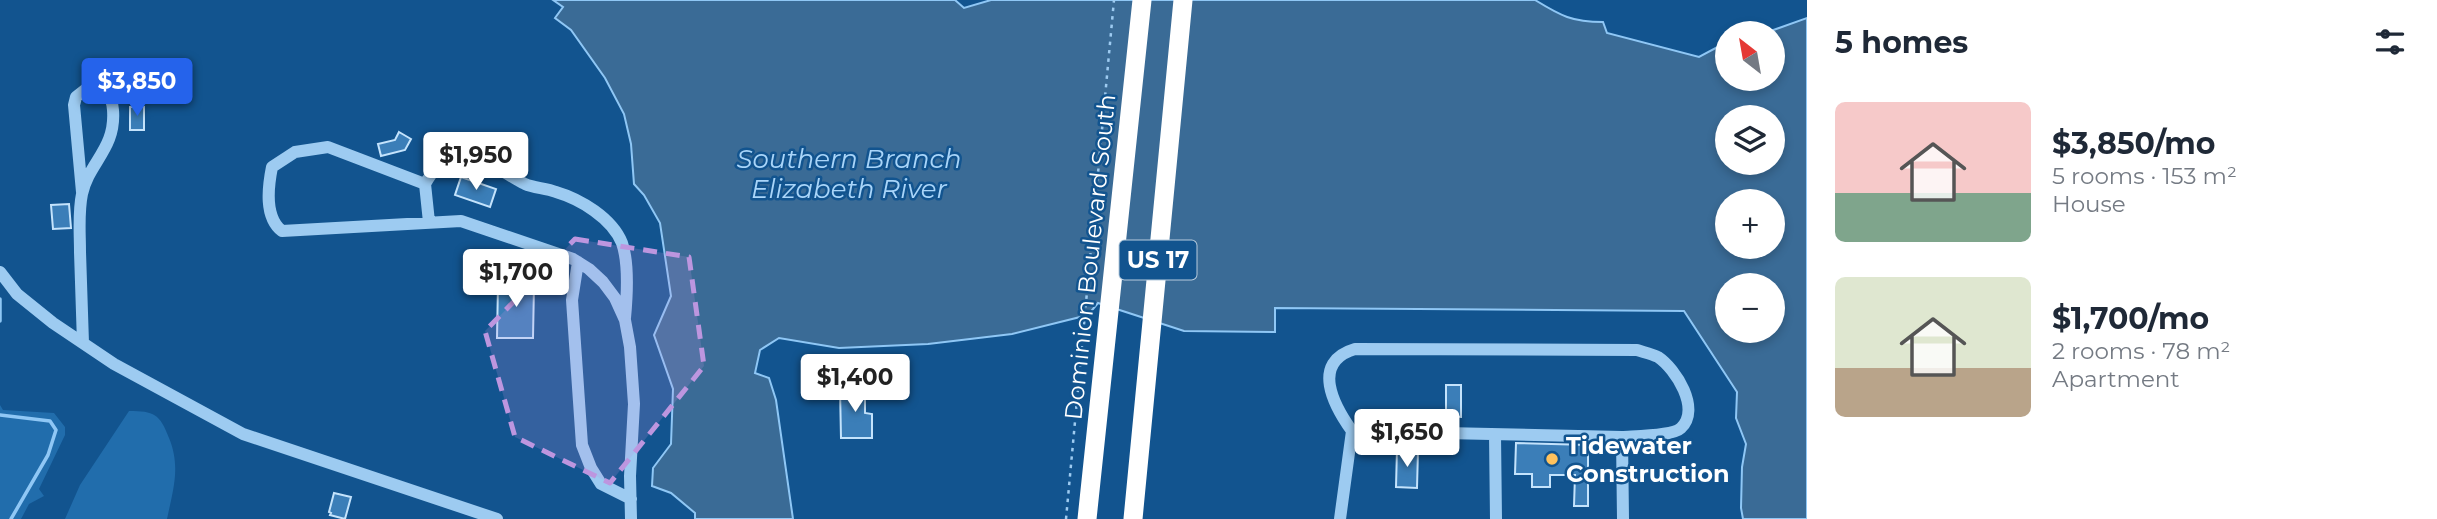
<!DOCTYPE html>
<html lang="en">
<head>
<meta charset="utf-8">
<style>
  body { margin:0; font-family:Montserrat,sans-serif; background:#f6f6f7; color:#1f2937; height:100vh; display:flex; flex-direction:column; font-size:26px; white-space:nowrap }
  * { box-sizing:border-box; margin:0 }
  p { font-size:23px; color:#747a83 }
  .icon { flex:none; width:38px; height:38px; fill:none; stroke:currentColor; stroke-width:2; stroke-linecap:round; stroke-linejoin:round }
  .map { position:relative; flex:1; overflow:hidden }
  .panel { display:flex; flex-direction:column; background:#fff; width:630px }
  .panel>* { flex:none }
  .needle { width:46px; rotate:329deg }
  .buttons { position:absolute; left:1715px; top:21px; display:grid; gap:14px }
  .buttons a { display:grid; place-items:center; width:70px; height:70px; border-radius:50%; background:#fff; box-shadow:0 4px 10px #0003; font-size:35px }
  .price { position:absolute; translate:-50% -60px; padding:0 16px; border-radius:7px; background:#fff; color:#222; font-size:23px; line-height:46px; filter:drop-shadow(0 2px 4px #0008) }
  .price::after { content:''; position:absolute; left:50%; top:42px; width:21px; height:16px; margin-left:-10px; background:inherit; clip-path:polygon(0 0,100% 0,50% 100%) }
  .price.on { background:#2563eb; color:#fff }
  ul { padding:0; list-style:none }
  li { display:flex; align-items:center; gap:21px; height:175px; padding:0 28px }
  li span { display:grid; place-items:center; flex:none; width:196px; height:140px; border-radius:10px; color:#555 }
  li>.icon { margin-inline-start:auto }
  span .icon { width:84px; height:84px; fill:#fffc; stroke-width:1 }
  li b { font-size:30px }
  h2 { display:flex; justify-content:space-between; align-items:center; height:84px; padding:0 28px; font-size:30px }
  main { display:flex; flex:1; min-height:0 }
  .map>svg:first-child { display:block }
  .green { fill:#216dac }
  .water { fill:#3a6b96; stroke:#8fc7f5; stroke-width:2; fill-rule:evenodd }
  .lines { fill:none; stroke-linecap:round; stroke-linejoin:round }
  .stream { stroke:#8fc7f5; stroke-width:3.5 }
  .building { fill:#3b7eb8; stroke:#c4e3fc; stroke-width:2 }
  .path { stroke:#9dcbf1; stroke-width:2.5; stroke-dasharray:3.5 5; stroke-linecap:butt }
  .minor { stroke:#9dcbf1; stroke-width:12 }
  .highway { stroke:#fff; stroke-width:19 }
  .marked { fill:#bd96df; fill-opacity:0.2; stroke:#bd96df; stroke-width:5; stroke-dasharray:14 9; stroke-linejoin:round }
  .poi-dot { fill:#ffc25d; stroke:#12548f; stroke-width:2.5 }
  .labels { text-anchor:middle; dominant-baseline:central; stroke-width:5; stroke-linejoin:round; paint-order:stroke }
  .shield { fill:#12548f; stroke:#b8ccdd; stroke-width:2 }
  .shield-label { font-size:23px; font-weight:bold; fill:#fff }
  .street-label { font-size:24px; fill:#fff; stroke:#12548f }
  .poi-label { font-size:24px; font-weight:bold; fill:#fff; stroke:#12548f; text-anchor:start }
  .water-label { font-size:26px; font-style:italic; fill:#a9d5f9; stroke:#12548f }
</style>
</head>
<body>
<main>
<div class="map">
<svg width="1807" height="519" viewBox="0 0 1807 519">
  <rect width="100%" height="100%" fill="#12548f"/>
  <path class="green" d="M0,405L3,410L54,413L65,427V435L39,489L44,496L29,504L21,519H0Z
    M129,411C154,411 160,414 169,438C181,467 173,490 167,519H65L80,485Z"/>
  <path class="water" d="M553,0H955L964,8L991,0H1535C1561,16 1572,22 1603,22L1607,33L1699,57L1727,42V79H1773V33H1765L1807,18V519H1743L1741,508L1742,467L1746,444L1736,418L1737,392L1684,311L1275,308V332L1184,331L1098,303L1088,315L1012,334L928,344L839,348L779,338L760,350L755,373L769,378L776,400L793,519H695V513L671,493L652,486L653,468L671,444L673,389L654,335L671,296L660,223L644,195L634,184L631,144L624,114L605,78L571,30L555,18L563,7ZM1727,117H1773V163H1727ZM1727,201H1773V247H1727ZM1727,285H1773V331H1727Z"/>
  <g class="lines">
    <path class="stream" d="M0,299V321
      M0,415L50,421L56,430L48,455L11,519"/>
  </g>
  <path class="building" d="M130,107H144V130H130Z
    M399,132L411,139L405,150L381,156L378,144L395,140Z
    M461,177L496,189L490,207L455,195Z
    M69,204L71,228L53,229L51,205Z
    M508,278H530V285H534L533,338H497L498,284H508Z
    M1446,385H1461V417L1446,416Z
    M840,388H865V413L872,414V438H841Z
    M1516,443L1588,445V506H1574L1575,475H1550V487H1532V474H1515Z
    M1397,449L1418,450L1417,488L1396,487Z
    M334,493L351,497L345,519L330,515L331,513L329,512Z"/>
  <g class="lines">
    <path class="path" d="M1066,519L1114,0"/>
    <path class="minor" d="M425,184C432,172 441,159 456,156C479,152 505,174 525,184C534,188 546,188 556,192C580,199 612,218 622,243C629,263 627,297 625,318
      M82,192L74,105L76,97L90,86C104,88 112,94 113,110C116,149 89,162 82,194C78,213 80,233 80,252C81,283 82,313 83,343
      M429,222L425,184L328,147L295,152L272,167C268,187 264,217 282,231L461,221L573,259L589,269L603,282L615,298L625,320L630,347L634,404L630,476L631,519
      M578,262L572,300L582,445L591,468L601,484L631,499
      M0,272L17,294L53,323L114,364L243,434L497,519
      M1352,431C1334,406 1310,362 1355,349L1637,350C1643,352 1652,354 1658,357C1676,369 1701,409 1681,428C1673,436 1635,436 1622,437
      M1495,435L1496,519
      M1340,519L1352,431L1622,437L1623,519"/>
    <path class="highway" d="M1087,519L1142,0
      M1133,519L1183,0"/>
  </g>
  <path class="marked" d="M575,239L689,257L704,366L610,483L515,437L485,331Z"/>
  <circle class="poi-dot" cx="1552" cy="459" r="7"/>
  <g class="labels">
    <rect class="shield" x="1119.5" y="240.5" width="77" height="39" rx="5"/>
    <g class="shield-label">
      <text x="1158" y="260">US 17</text>
    </g>
    <g class="street-label">
      <text transform="translate(1090 257) rotate(-84)">Dominion Boulevard South</text>
    </g>
    <g class="poi-label">
      <text x="1566" y="445">Tidewater<tspan x="1566" dy="28">Construction</tspan></text>
    </g>
    <g class="water-label">
      <text x="849" y="159">Southern Branch<tspan x="849" dy="30">Elizabeth River</tspan></text>
    </g>
  </g>
</svg>
<div class="buttons">
<a><svg class="needle" viewBox="-14 -14 28 28"><path d="M0-13l5 13h-10z" fill="#e53935"/><path d="M0 13l5-13h-10z" fill="#747a83"/></svg></a>
<a><svg class="icon" aria-label="layers" viewBox="0 0 24 24"><path d="M12 4l9 5-9 5-9-5zM3 14l9 5 9-5"/></svg></a>
<a>+</a>
<a>−</a>
</div>
<b class="price on" style="left:137px;top:118px">$3,850</b>
<b class="price" style="left:476px;top:192px">$1,950</b>
<b class="price" style="left:516px;top:309px">$1,700</b>
<b class="price" style="left:855px;top:414px">$1,400</b>
<b class="price" style="left:1407px;top:469px">$1,650</b>
</div>
<section class="panel">
<h2>5 homes<svg class="icon" aria-label="filters" viewBox="0 0 24 24"><path d="M4 7h16M4 17h16"/><circle cx="9" cy="7" r="2"/><circle cx="15" cy="17" r="2"/></svg></h2>
<ul>
<li><span style="background:linear-gradient(#f6c9c9 65%,#7fa58c 0)"><svg class="icon" aria-label="home" viewBox="0 0 24 24"><path d="M3 11l9-7 9 7M6 9v11h12V9"/></svg></span><div><b>$3,850/mo</b><p>5 rooms · 153 m²</p><p>House</p></div></li>
<li><span style="background:linear-gradient(#dfe7d0 65%,#b9a48a 0)"><svg class="icon" aria-label="home" viewBox="0 0 24 24"><path d="M3 11l9-7 9 7M6 9v11h12V9"/></svg></span><div><b>$1,700/mo</b><p>2 rooms · 78 m²</p><p>Apartment</p></div></li>
</ul>
</section>
</main>
</body>
</html>
